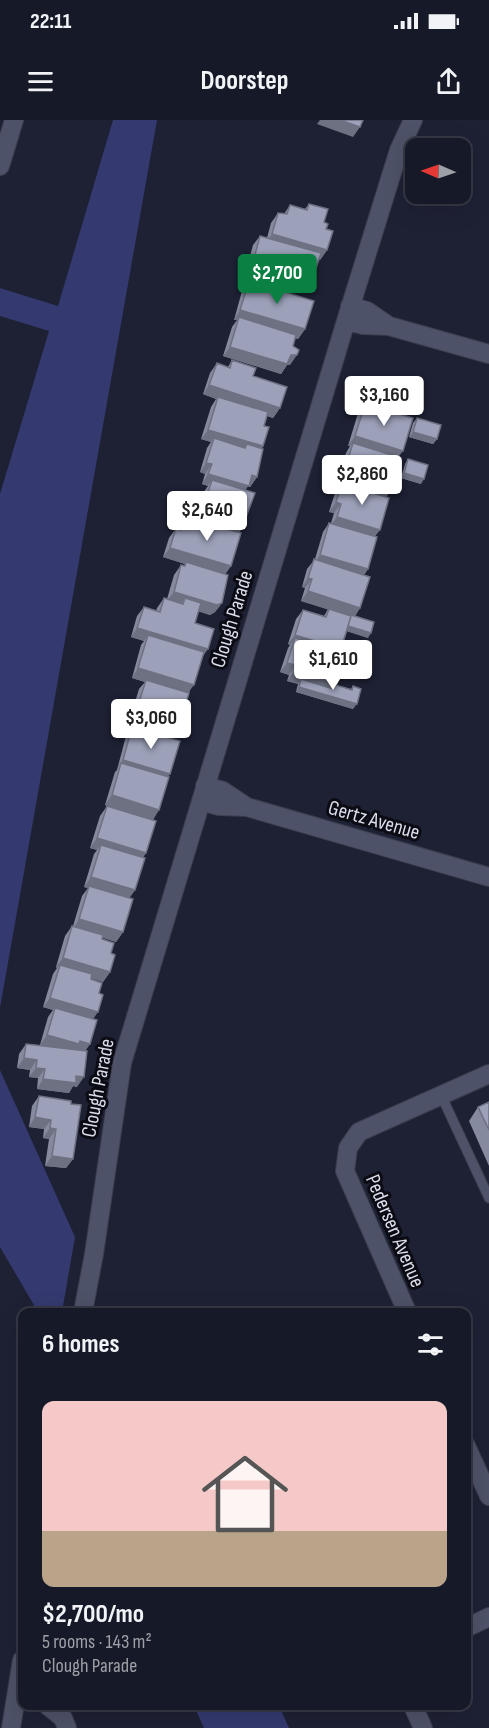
<!DOCTYPE html>
<html lang="en">
<head>
<meta charset="utf-8">
<style>
  body { margin:0; font-family:"Sofia Sans Condensed",sans-serif; background:#232633; color:#f1f3f6; height:100vh; display:flex; flex-direction:column; font-size:22px; white-space:nowrap }
  * { box-sizing:border-box; margin:0 }
  p { font-size:20px; color:#9ea0a7 }
  .icon { flex:none; width:33px; height:33px; fill:none; stroke:currentColor; stroke-width:2; stroke-linecap:round; stroke-linejoin:round }
  .map { position:relative; flex:1; overflow:hidden }
  .drawer { position:absolute; left:18px; top:1188px; width:453px; height:402px; display:flex; flex-direction:column; background:#161927; border-radius:12px; box-shadow:0 6px 24px #0002,0 0 0 2px #353844 }
  .drawer>* { flex:none }
  .needle { width:39px; rotate:272deg }
  .buttons { position:absolute; left:405px; top:18px; display:grid; gap:12px }
  .buttons a { display:grid; place-items:center; width:66px; height:66px; border-radius:12px; background:#161927; box-shadow:0 6px 24px #0002,0 0 0 2px #353844; font-size:30px }
  .price { position:absolute; translate:-50% -51px; padding:0 14px; border-radius:6px; background:#fff; color:#222; font-size:20px; line-height:39px; filter:drop-shadow(0 2px 3px #0008) }
  .price::after { content:''; position:absolute; left:50%; top:36px; width:18px; height:14px; margin-left:-9px; background:inherit; clip-path:polygon(0 0,100% 0,50% 100%) }
  .price.selected { background:#0b8043; color:#fff }
  ul { padding:0; list-style:none }
  li { display:grid; align-content:center; gap:12px; height:318px; padding:0 24px }
  li+li { border-top:2px solid #353844 }
  li span { display:grid; place-items:center; height:186px; border-radius:12px; color:#555 }
  li>.icon { margin-inline-start:auto }
  span .icon { width:108px; height:108px; fill:#fffc; stroke-width:1 }
  li b { font-size:26px }
  h2 { display:flex; justify-content:space-between; align-items:center; height:72px; padding:0 24px; font-size:26px }
  .status { display:flex; justify-content:space-between; align-items:center; height:42px; padding:0 30px; background:#161927; direction:ltr }
  .status svg { height:16px; fill:currentColor }
  header { display:flex; justify-content:space-between; align-items:center; height:78px; padding:0 24px; background:#161927; font-size:27px; font-weight:700 }
  .map>svg:first-child { display:block }
  .green { fill:#34396f }
  .lines { fill:none; stroke-linecap:round; stroke-linejoin:round }
  .lane-casing { stroke:#3b3d4d; stroke-width:11 }
  .street-casing { stroke:#3b3d4d; stroke-width:20 }
  .lane { stroke:#4e5268; stroke-width:9 }
  .street { stroke:#4e5268; stroke-width:18 }
  .wall { fill:#868a9f }
  .shaded-wall { fill:#6d7182 }
  .building { fill:#9ca1b9; stroke:#6d7182; stroke-width:1.5 }
  .labels { text-anchor:middle; dominant-baseline:central; stroke-width:6; stroke-linejoin:round; paint-order:stroke }
  .street-label { font-size:21px; fill:#dbddea; stroke:#0a0b13 }
</style>
</head>
<body>
<div class="status"><b>22:11</b><svg viewBox="0 0 49 12"><path d="M0 12V9h3v3zM5 12V6h3v6zM10 12V3h3v9zM15 12V0h3v12zM26 1h20v11H26zM47 4h2v5h-2z"/></svg></div>
<header><svg class="icon" aria-label="menu" viewBox="0 0 24 24"><path d="M4 6h16M4 12h16M4 18h16"/></svg>Doorstep<svg class="icon" aria-label="share" viewBox="0 0 24 24"><path d="M12 15V3M7 8l5-5 5 5M5 13v7h14v-7"/></svg></header>
<div class="map">
<svg width="489" height="1608" viewBox="0 0 489 1608">
  <rect width="100%" height="100%" fill="#1e2134"/>
  <path class="green" d="M113,0H157L0,888V374L49,211L0,196V168L58,186Z
    M0,950L75,1117L62,1192H38L0,1127Z
    M194,1586H279L289,1608H204Z"/>
  <g class="lines">
    <defs>
      <path id="lane" d="M441,975L489,1078"/>
      <path id="street" d="M0,46L14,0
        M350,186L367,191L389,206
        M346,201L363,205L389,206L489,234
        M205,666L223,671L247,687
        M201,681L219,686L247,687L489,757
        M83,1192L94,1134L122,943L346,201L399,30L413,0
        M407,1192L345,1051L348,1028L359,1012L489,954
        M466,1326L489,1376
        M466,1508L489,1497
        M48,1586L63,1598L67,1608
        M413,1586L423,1608
        M11,1608L22,1540"/>
    </defs>
    <use href="#lane" class="lane-casing"/>
    <use href="#street" class="street-casing"/>
    <use href="#lane" class="lane"/>
    <use href="#street" class="street"/>
  </g>
  <path class="wall" d="M309,84L324,102L326,109L327,130L320,140H319L315,151L301,172L245,155L253,125L260,116L267,118L271,103L278,93L284,94L290,85L305,89Z
    M249,161L305,209L298,219L295,218L293,226L290,245H287L281,254L223,236L232,207L237,200H234L242,171Z
    M232,240L253,256L280,288L273,298L267,296L264,306L263,326L262,329L257,357L250,367L248,366L245,370L242,408L239,413L231,446L225,454L222,483L215,492L210,495L198,491L195,503L203,535L189,573L177,616L129,602L139,569L145,562L132,558L141,525L144,521L131,517L137,496L144,487L156,491L157,488L164,478L167,479L174,455L181,445L184,446L185,444L163,437L169,418L176,408L177,409L184,399L195,402L205,370L208,366L202,364L205,354L200,352L207,328L211,322L201,319L211,287L216,279L203,274L210,253L217,243L228,247Z
    M365,284L398,337L391,370L386,377L375,416L368,449L364,455L360,488L355,496L368,518L347,511L341,529L339,532L336,565L351,569L353,566V589L296,572L298,564L287,561L289,555L280,552L288,528L290,525L288,524L296,499L303,490L324,496L328,489L301,481L305,468L302,467L307,449L315,439L323,412L329,403H331L334,393L329,392L335,373L340,366L336,365L346,333L350,326H348L358,293Z
    M417,298L437,319L433,324L409,317L413,303Z
    M408,339L421,364L401,358L405,344Z
    M132,607L168,657L153,700L105,685L115,652L117,650L126,616Z
    M107,686L146,733L143,737L135,770L129,778L123,812L116,822L102,817V819L111,833L110,852L103,862L91,858V859L99,873L93,899L90,924L85,931L77,967L73,966L69,973L37,969L38,958L29,957L30,950L17,948L19,934L26,924L47,926L40,925L48,897L53,890L43,887L53,854L57,848L56,847L65,816L72,806H73L82,776L88,768L84,767L94,734L97,730L90,728L100,696Z
    M39,976L73,1039L66,1048L45,1046L49,1019L43,1018L44,1009L29,1007L32,986Z
    M489,982V1046L469,1001L478,987Z"/>
  <path class="shaded-wall" d="M320,0H340L360,7L353,17L317,4Z
    M272,114L327,130L320,140L265,124Z
    M252,146L308,162L301,172L245,155Z
    M312,150L315,151L309,160Z
    M240,190L305,209L298,219L238,201L239,197L237,200H234Z
    M230,227L291,235H297L290,245H287L281,254L223,236Z
    M209,265L280,288L273,298L217,279L218,277L216,279L203,274Z
    M208,310L263,326L256,336L245,328L247,324L242,332L214,318L211,322L201,319Z
    M413,312L437,319L433,324L409,317Z
    M355,316L403,331L396,340L353,323L350,326H348Z
    M206,343L212,344L205,354L200,352Z
    M404,353L424,359L421,364L401,358Z
    M208,354L252,355L257,357L250,367L248,366L242,376L212,360L208,366L202,364Z
    M343,355L391,370L384,380L342,363L340,366L336,365Z
    M336,382L341,384L334,393L329,392Z
    M201,395L242,408L235,418L215,406L211,410L194,405Z
    M337,397L380,410L373,419L330,406Z
    M170,428L231,446L224,456L186,442L185,444L163,437Z
    M320,435L368,449L361,459L313,445Z
    M308,458L312,459L305,468L302,467Z
    M308,471L360,488L354,498L301,481Z
    M174,472L222,483L215,492L210,495L181,486L185,478L180,485L167,481Z
    M346,505L371,513L368,518L343,510Z
    M137,508L208,529L201,539L148,515L144,521L131,517Z
    M295,515L341,529L334,538L295,518L290,525L288,524Z
    M287,543L296,545L289,555L280,552Z
    M138,548L194,565L187,574L146,560L145,562L132,558Z
    M294,551L337,564L330,574L301,559L298,564L287,561Z
    M299,567L357,584L353,589L296,572Z
    M136,592L184,607L177,616L129,602Z
    M123,640L170,654L163,664L121,643L116,649Z
    M112,675L159,690L153,700L105,685Z
    M97,718L146,733L139,743L101,725L97,730L90,728Z
    M91,757L135,770L128,780L84,767Z
    M79,799L123,812L116,822L73,809Z
    M63,838L110,852L103,862L59,848L60,845L57,848L56,847Z
    M50,878L98,892L91,902L55,888L53,890L43,887Z
    M47,915L80,921L90,924L83,933L72,934L40,925Z
    M24,938L37,940L30,950L17,948Z
    M36,948L45,949L38,958L29,957Z
    M76,956L84,957L77,967L73,966L69,973L37,969L43,959Z
    M35,997L51,1000L44,1009L29,1007Z
    M50,1008L56,1009L49,1019L43,1018Z
    M52,1036L73,1039L66,1048L45,1046Z"/>
  <path class="building" d="M340,0H363L360,7Z
    M309,84L328,89L324,102L328,104L326,109L333,111L327,130L272,114L278,93L287,94L290,85L307,90Z
    M260,116L321,133L315,151L312,150L308,162L252,146Z
    M249,161L314,181L305,209L240,190Z
    M239,197L296,215L293,226L299,230L297,235H291L287,244L230,227Z
    M232,240L256,248L253,256L287,267L280,288L209,265L217,243L230,248Z
    M218,277L268,292L264,306L269,307L263,326L208,310Z
    M365,284L413,298L403,331L355,316Z
    M417,298L441,305L437,319L413,312Z
    M214,318L245,328L247,324L263,329L257,357L252,355L249,366L208,354L212,344L206,343Z
    M353,323L401,338L391,370L343,355Z
    M408,339L428,345L424,359L404,353Z
    M212,360L255,373L242,408L201,395Z
    M342,363L389,378L380,410L337,397L341,384L336,382Z
    M184,399L214,408L215,406L241,413L231,446L170,428L176,408L181,410Z
    M329,403L377,417L368,449L320,435Z
    M314,439L370,457L360,488L308,471L312,459L308,458Z
    M186,442L228,455L222,483L217,485L174,472L181,445L185,446Z
    M164,478L183,484L185,478L201,483L195,503L214,509L208,529L137,508L144,487L160,492Z
    M329,489L351,496L341,529L295,515L303,490L326,497Z
    M348,494L374,502L371,513L348,506L351,496Z
    M148,515L204,532L194,565L138,548Z
    M295,518L346,534L337,564L294,551L296,545L287,543Z
    M301,559L333,569L336,565L352,570L353,566L361,569L357,584L299,567Z
    M146,560L189,573L185,586L190,588L184,607L136,592Z
    M132,607L180,621L170,654L123,640Z
    M121,643L169,657L159,690L112,675Z
    M107,686L156,701L146,733L97,718Z
    M101,725L145,738L135,770L91,757Z
    M89,766L133,779L123,812L79,799Z
    M72,806L103,815L102,819L114,823L111,833L115,835L110,852L63,838Z
    M60,845L92,854L91,859L102,863L99,873L103,875L98,892L50,878Z
    M55,888L97,900L90,924L80,921L79,924L47,915Z
    M26,924L87,931L84,957L76,956V963L43,959L45,949L36,948L37,940L24,938Z
    M39,976L71,981V984L81,985L73,1039L52,1036L56,1009L50,1008L51,1000L35,997Z
    M489,982V1010L478,987Z"/>
  <g class="labels">
    <g class="street-label">
      <text transform="translate(232 499) rotate(-73)">Clough Parade</text>
      <text transform="translate(374 700) rotate(16)">Gertz Avenue</text>
      <text transform="translate(98 968) rotate(-79)">Clough Parade</text>
      <text transform="translate(395 1111) rotate(67)">Pedersen Avenue</text>
    </g>
  </g>
</svg>
<div class="buttons">
<a><svg class="needle" viewBox="-14 -14 28 28"><path d="M0-13l5 13h-10z" fill="#e53935"/><path d="M0 13l5-13h-10z" fill="#9ea0a7"/></svg></a>
</div>
<b class="price selected" style="left:277px;top:185px">$2,700</b>
<b class="price" style="left:384px;top:307px">$3,160</b>
<b class="price" style="left:362px;top:386px">$2,860</b>
<b class="price" style="left:207px;top:422px">$2,640</b>
<b class="price" style="left:333px;top:571px">$1,610</b>
<b class="price" style="left:151px;top:630px">$3,060</b>
<section class="drawer">
<h2>6 homes<svg class="icon" aria-label="filters" viewBox="0 0 24 24"><path d="M4 7h16M4 17h16"/><circle cx="9" cy="7" r="2"/><circle cx="15" cy="17" r="2"/></svg></h2>
<ul>
<li><span style="background:linear-gradient(#f6c9c9 70%,#b9a48a 0)"><svg class="icon" aria-label="home" viewBox="0 0 24 24"><path d="M3 11l9-7 9 7M6 9v11h12V9"/></svg></span><div><b>$2,700/mo</b><p>5 rooms · 143 m²</p><p>Clough Parade</p></div></li>
</ul>
</section>
</div>
</body>
</html>
